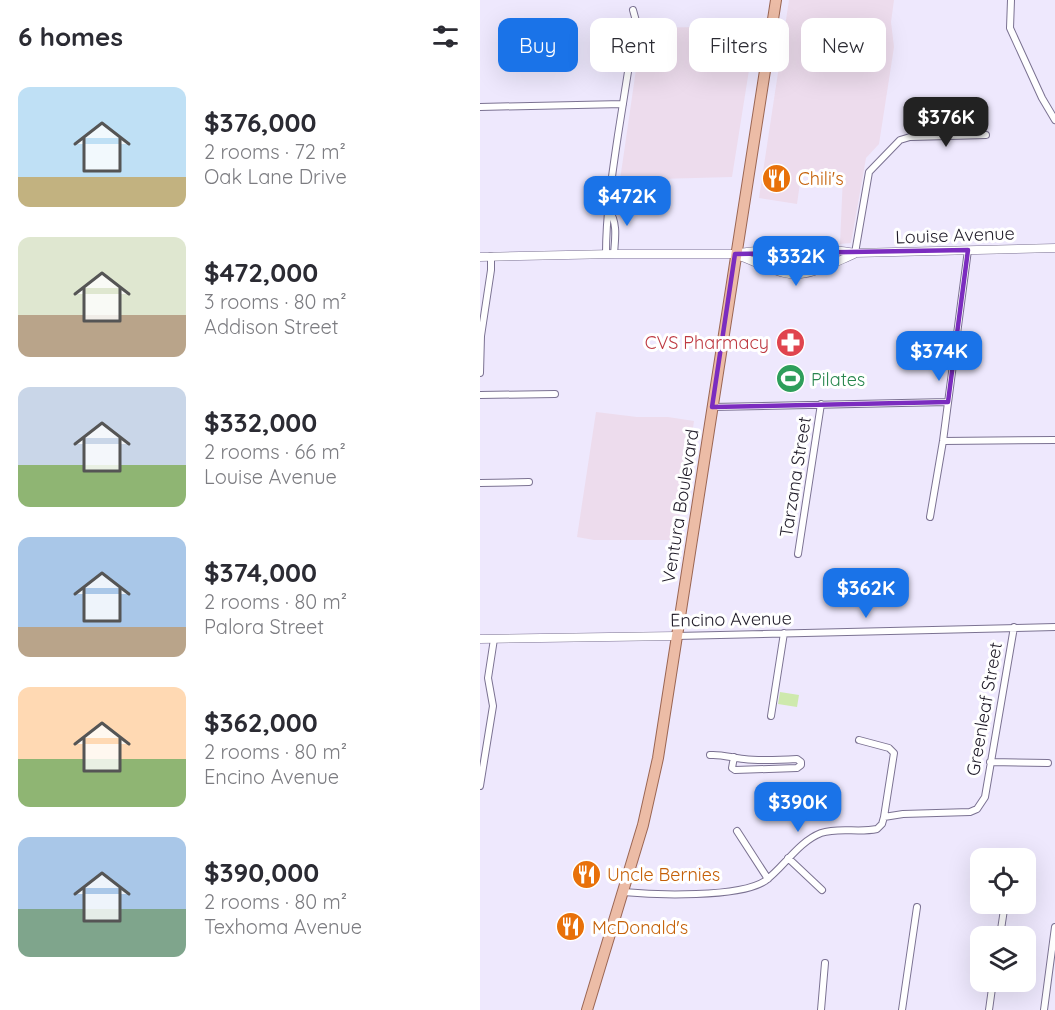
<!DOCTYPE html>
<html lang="en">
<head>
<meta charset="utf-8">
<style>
  body { margin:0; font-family:Quicksand,sans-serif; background:#f7f7f7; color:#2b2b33; height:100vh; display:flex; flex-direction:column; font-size:22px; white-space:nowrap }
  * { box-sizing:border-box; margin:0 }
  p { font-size:20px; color:#7c7c81 }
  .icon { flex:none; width:33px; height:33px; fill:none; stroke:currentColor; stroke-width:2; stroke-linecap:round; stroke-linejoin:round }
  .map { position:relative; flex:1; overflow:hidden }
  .side { display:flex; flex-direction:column; background:#fff; width:480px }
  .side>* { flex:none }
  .banner { position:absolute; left:18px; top:18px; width:466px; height:54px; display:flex; gap:12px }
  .buttons { position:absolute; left:490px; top:848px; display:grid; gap:12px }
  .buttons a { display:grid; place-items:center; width:66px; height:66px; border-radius:12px; background:#fff; box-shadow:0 6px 24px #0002; font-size:30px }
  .price { position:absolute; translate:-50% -51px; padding:0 14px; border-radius:12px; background:#1a73e8; color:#fff; font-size:20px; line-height:39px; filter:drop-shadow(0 2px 3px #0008) }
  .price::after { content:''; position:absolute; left:50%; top:36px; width:18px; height:14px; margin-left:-9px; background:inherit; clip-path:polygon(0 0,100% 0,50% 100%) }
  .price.active { background:#222; color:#fff }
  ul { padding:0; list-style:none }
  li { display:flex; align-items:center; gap:18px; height:150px; padding:0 18px }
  li span { display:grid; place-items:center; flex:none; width:168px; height:120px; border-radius:12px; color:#555 }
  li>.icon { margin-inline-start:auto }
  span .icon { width:72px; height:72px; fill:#fffc; stroke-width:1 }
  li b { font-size:26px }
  h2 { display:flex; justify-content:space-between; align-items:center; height:72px; padding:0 18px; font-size:26px }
  .pill { padding:0 21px; border-radius:12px; background:#fff; box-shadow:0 6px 24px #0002; font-size:21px; line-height:54px }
  .pill.active { background:#1a73e8; color:#fff }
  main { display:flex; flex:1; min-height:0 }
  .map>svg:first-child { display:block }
  .commercial { fill:#eddced }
  .green { fill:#cee9ad }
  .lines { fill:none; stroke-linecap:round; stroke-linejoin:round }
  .minor-casing { stroke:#7b7292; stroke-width:8 }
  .tertiary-casing { stroke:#7b7292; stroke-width:9 }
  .primary-casing { stroke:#9b6653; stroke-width:12 }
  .minor { stroke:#fff; stroke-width:6 }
  .tertiary { stroke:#fff; stroke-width:8 }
  .primary { stroke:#ecbca6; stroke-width:10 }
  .marked { fill:none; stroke:#7b2cbf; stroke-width:4.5; stroke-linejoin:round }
  .labels { text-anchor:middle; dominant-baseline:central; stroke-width:6; stroke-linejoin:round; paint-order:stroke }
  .food-label { font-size:18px; fill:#c56008; stroke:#fff; text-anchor:start }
  .street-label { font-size:18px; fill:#1e1a27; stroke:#fff }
  .health-label { font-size:18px; fill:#be3a42; stroke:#fff; text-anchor:end }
  .leisure-label { font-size:18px; fill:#27864d; stroke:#fff; text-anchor:start }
</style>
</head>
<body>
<main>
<section class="side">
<h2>6 homes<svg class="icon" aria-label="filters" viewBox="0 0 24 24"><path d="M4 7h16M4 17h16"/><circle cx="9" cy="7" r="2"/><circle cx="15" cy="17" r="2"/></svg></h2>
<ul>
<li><span style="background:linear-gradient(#bfe0f5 75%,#c2b280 0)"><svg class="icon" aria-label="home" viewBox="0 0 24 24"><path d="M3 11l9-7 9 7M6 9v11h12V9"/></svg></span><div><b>$376,000</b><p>2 rooms · 72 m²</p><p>Oak Lane Drive</p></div></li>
<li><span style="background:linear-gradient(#dfe7d0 65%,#b9a48a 0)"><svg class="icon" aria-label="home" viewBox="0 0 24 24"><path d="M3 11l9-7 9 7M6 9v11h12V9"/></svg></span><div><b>$472,000</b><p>3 rooms · 80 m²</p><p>Addison Street</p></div></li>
<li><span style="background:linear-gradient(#c9d6e8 65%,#8fb573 0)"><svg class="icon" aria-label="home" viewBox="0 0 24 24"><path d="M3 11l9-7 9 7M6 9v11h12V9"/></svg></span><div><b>$332,000</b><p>2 rooms · 66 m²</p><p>Louise Avenue</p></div></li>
<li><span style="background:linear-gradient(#a9c7e8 75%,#b9a48a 0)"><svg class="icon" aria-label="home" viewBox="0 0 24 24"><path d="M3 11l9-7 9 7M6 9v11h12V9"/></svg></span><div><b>$374,000</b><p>2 rooms · 80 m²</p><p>Palora Street</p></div></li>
<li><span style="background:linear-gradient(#ffd9b3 60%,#8fb573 0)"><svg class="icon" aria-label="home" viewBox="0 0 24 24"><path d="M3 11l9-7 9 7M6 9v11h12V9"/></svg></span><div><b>$362,000</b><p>2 rooms · 80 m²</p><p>Encino Avenue</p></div></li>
<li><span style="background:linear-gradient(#a9c7e8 60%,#7fa58c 0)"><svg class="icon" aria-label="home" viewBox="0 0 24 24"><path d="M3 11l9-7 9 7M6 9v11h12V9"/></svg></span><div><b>$390,000</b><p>2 rooms · 80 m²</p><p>Texhoma Avenue</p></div></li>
</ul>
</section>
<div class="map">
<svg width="575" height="1010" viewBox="0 0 575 1010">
  <rect width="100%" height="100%" fill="#eee8fd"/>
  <path class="commercial" d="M309,0H414L411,22L414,47L399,144L386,158L371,243L360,244L363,175L322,169L317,204L279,198Z
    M276,26L252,177L140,180L162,28Z
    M116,412L157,417H188L214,421L196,540H114L97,537Z"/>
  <path class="green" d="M300,692L319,695L317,707L298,704Z"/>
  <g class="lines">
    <defs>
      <path id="minor" d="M531,0L530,28L562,98L575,120
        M0,107L143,104
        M129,211C138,222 135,240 134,254
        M375,253L389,172L420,140L430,137L506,135
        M126,254C126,214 132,175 138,135C144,97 150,59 156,21L153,10
        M0,373L1,336L11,270V256
        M0,395L75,394
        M232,407L468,402
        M463,441L575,440
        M0,483L49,482
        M450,517L463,441L488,250
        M318,554L341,404
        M196,636L575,627
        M291,716L304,633
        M379,740L409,748L414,753L404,817
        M230,755C242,754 252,758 264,759C281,761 299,760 317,759L321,762V765L317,768L255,770L252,768L254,757
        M510,762L568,763
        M0,786L13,706L8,678L14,639
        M257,831L288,879
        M308,858L342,890
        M143,892C175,895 259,898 285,881C304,867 318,842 341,833C359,827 378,833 397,829L402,824L404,817L423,814L490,812L497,809L505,797L534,627
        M520,936L525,903
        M341,1010L345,963
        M422,1010L437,907
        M509,1010L513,981
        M564,1010L575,927"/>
      <path id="tertiary" d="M256,255C272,260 288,269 304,273C327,279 353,263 374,254
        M0,257L134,254H255C287,248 344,247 375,253L575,248
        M0,639L196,636"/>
      <path id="primary" d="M107,1010L163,825L178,758L296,0"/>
    </defs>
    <use href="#minor" class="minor-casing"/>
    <use href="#tertiary" class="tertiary-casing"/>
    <use href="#primary" class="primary-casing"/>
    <use href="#minor" class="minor"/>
    <use href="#tertiary" class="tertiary"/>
    <use href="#primary" class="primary"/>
  </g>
  <path class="marked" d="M488,250L468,402L232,407L255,254Z"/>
  <defs>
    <symbol id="restaurant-disc" viewBox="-11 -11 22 22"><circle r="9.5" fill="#e8710a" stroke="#fff"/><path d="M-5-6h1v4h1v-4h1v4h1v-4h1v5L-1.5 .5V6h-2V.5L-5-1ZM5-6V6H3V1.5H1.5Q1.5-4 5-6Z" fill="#fff"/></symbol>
    <symbol id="pharmacy-disc" viewBox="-11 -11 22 22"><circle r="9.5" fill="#e0444e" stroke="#fff"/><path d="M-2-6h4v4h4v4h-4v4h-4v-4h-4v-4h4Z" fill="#fff"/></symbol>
    <symbol id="stadium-disc" viewBox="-11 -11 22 22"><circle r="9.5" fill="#2e9e5b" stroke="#fff"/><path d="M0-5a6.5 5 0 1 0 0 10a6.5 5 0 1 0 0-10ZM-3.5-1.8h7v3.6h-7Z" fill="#fff"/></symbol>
  </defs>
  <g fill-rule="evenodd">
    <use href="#restaurant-disc" x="280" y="162" width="33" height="33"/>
    <use href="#pharmacy-disc" x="294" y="326" width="33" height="33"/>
    <use href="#stadium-disc" x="294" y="362" width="33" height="33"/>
    <use href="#restaurant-disc" x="90" y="858" width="33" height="33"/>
    <use href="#restaurant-disc" x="74" y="910" width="33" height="33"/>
  </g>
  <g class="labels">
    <g class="food-label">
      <text x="318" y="178">Chili's</text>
      <text x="127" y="874">Uncle Bernies</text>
      <text x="112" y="927">McDonald's</text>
    </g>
    <g class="street-label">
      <text transform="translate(475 235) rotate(-2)">Louise Avenue</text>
      <text transform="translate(315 477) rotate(-81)">Tarzana Street</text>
      <text transform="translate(200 506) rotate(-81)">Ventura Boulevard</text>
      <text transform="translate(251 619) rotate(-1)">Encino Avenue</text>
      <text transform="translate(504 709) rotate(-80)">Greenleaf Street</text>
    </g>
    <g class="health-label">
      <text x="289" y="342">CVS Pharmacy</text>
    </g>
    <g class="leisure-label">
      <text x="331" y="379">Pilates</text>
    </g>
  </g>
</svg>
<div class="buttons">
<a><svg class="icon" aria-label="locate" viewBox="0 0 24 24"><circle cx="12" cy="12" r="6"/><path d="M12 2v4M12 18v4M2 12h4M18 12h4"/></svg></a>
<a><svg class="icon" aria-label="layers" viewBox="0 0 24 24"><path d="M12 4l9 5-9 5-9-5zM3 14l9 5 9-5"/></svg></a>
</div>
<b class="price active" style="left:466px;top:148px">$376K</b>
<b class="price" style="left:147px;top:227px">$472K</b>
<b class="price" style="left:316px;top:287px">$332K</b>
<b class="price" style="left:459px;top:382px">$374K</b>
<b class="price" style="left:386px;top:619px">$362K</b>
<b class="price" style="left:318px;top:833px">$390K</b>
<div class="banner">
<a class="pill active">Buy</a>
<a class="pill">Rent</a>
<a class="pill">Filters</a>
<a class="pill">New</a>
</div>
</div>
</main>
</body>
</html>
